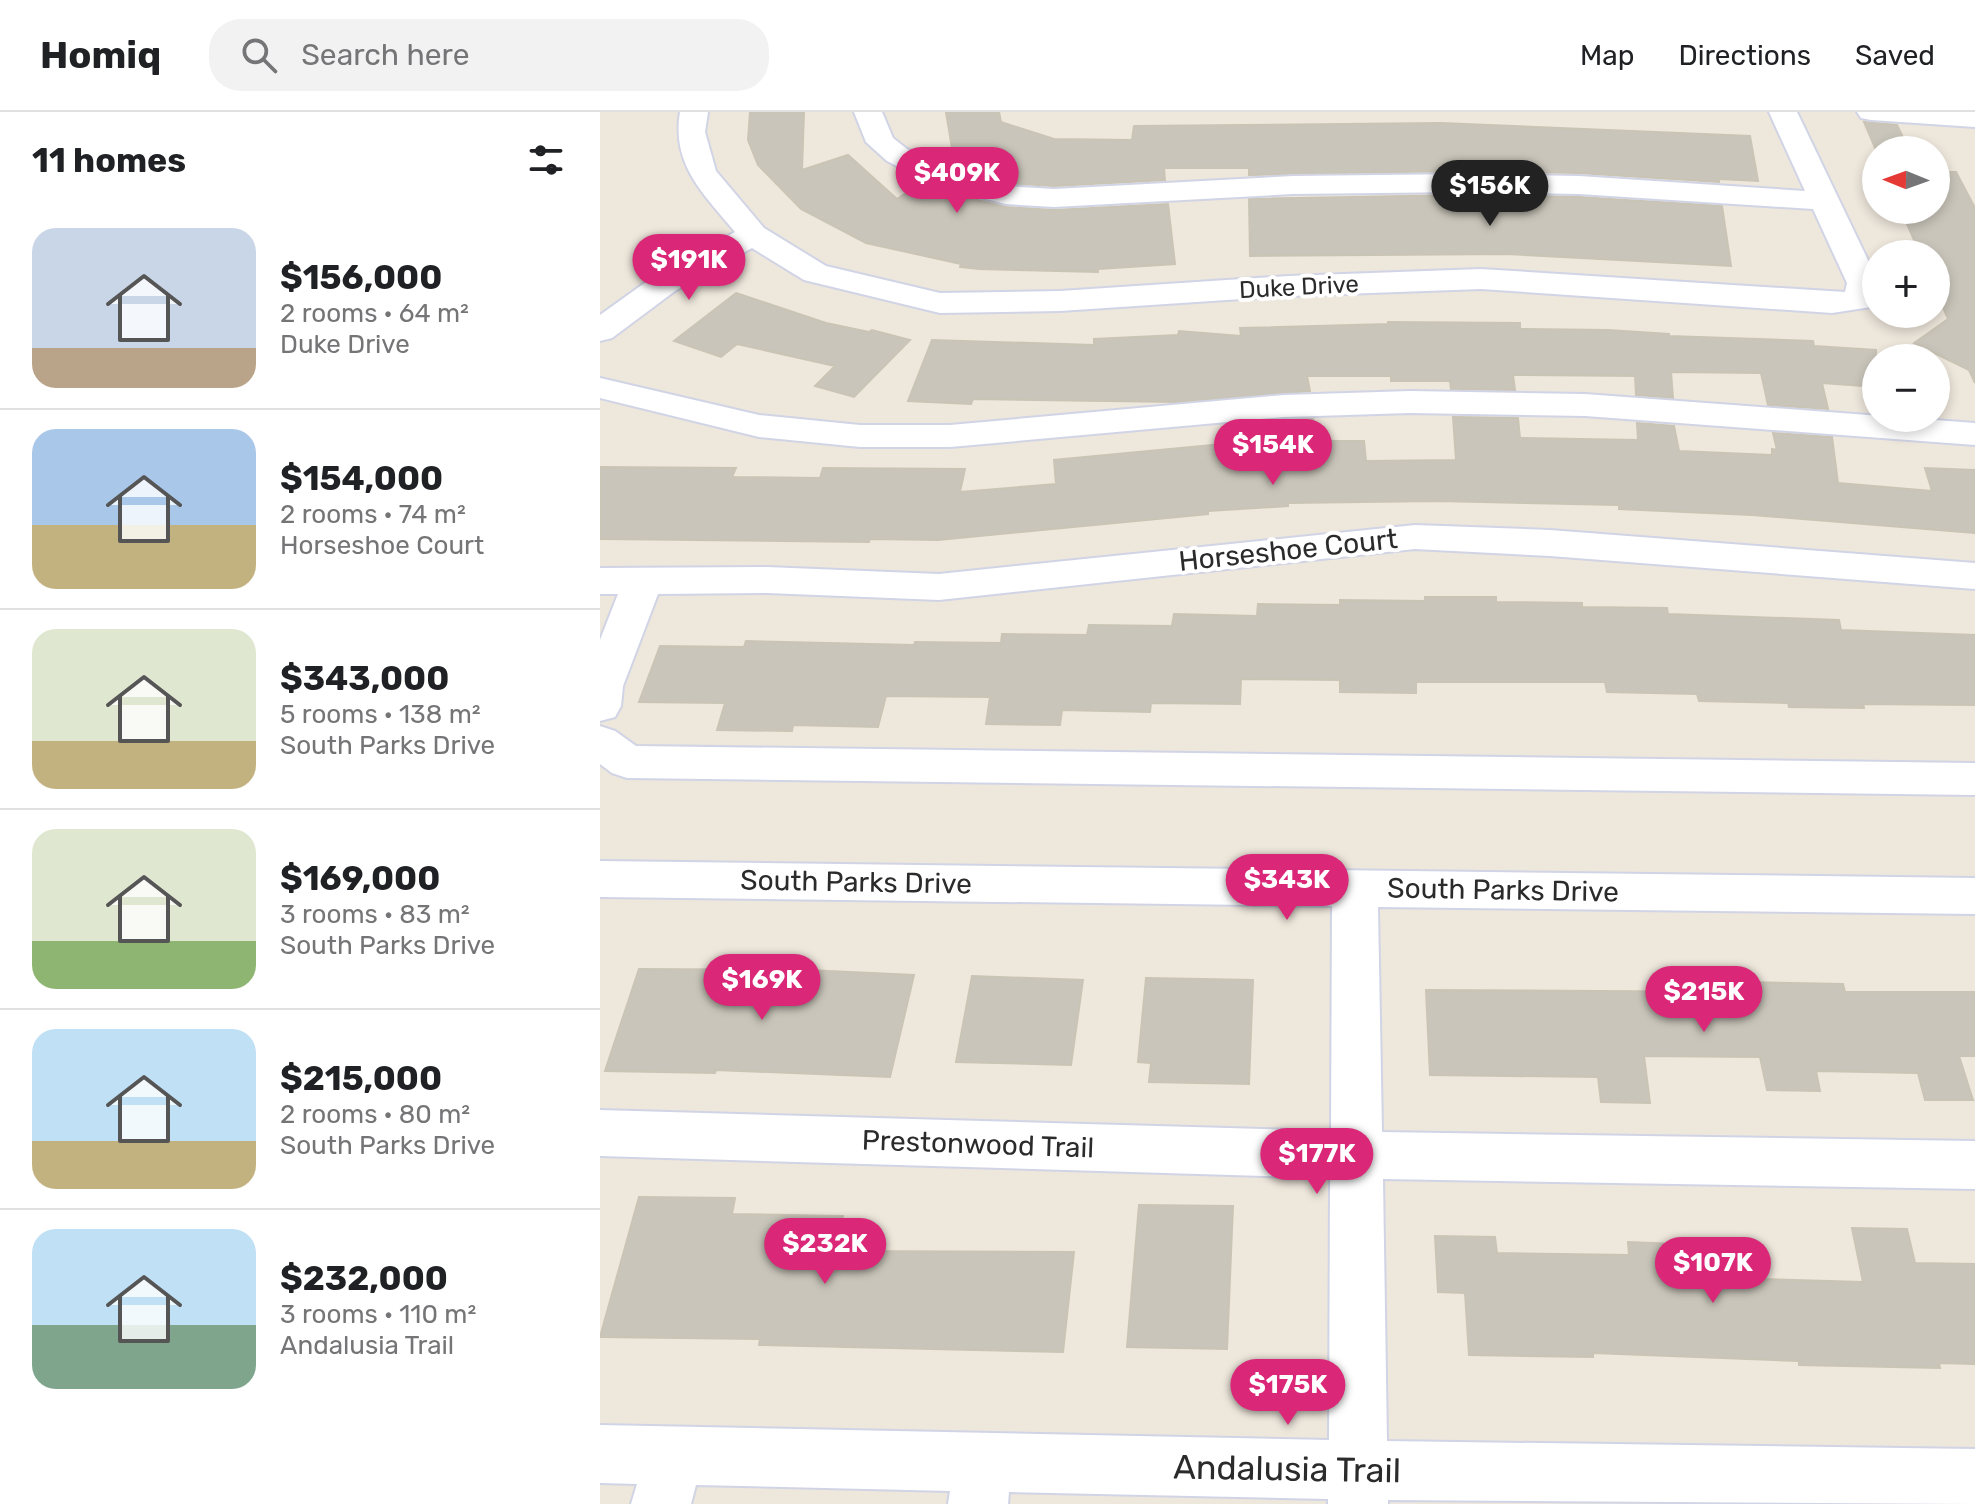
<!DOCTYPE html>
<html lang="en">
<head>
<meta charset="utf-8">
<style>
  body { margin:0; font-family:Rubik,sans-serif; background:#f2f2f2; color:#202124; height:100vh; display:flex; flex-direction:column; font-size:30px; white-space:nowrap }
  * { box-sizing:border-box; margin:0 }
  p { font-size:26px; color:#757577 }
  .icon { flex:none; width:44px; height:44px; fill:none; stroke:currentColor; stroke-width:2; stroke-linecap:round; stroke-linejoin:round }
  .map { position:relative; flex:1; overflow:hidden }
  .side { display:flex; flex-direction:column; background:#fff; width:600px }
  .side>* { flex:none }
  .needle { width:52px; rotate:271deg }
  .controls { position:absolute; left:1262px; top:24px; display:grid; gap:16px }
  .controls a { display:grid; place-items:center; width:88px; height:88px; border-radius:50%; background:#fff; box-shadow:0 4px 12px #0003; font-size:40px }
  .price { position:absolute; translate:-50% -68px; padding:0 18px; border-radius:28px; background:#db2777; color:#fff; font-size:26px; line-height:52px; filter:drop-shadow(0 2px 4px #0008) }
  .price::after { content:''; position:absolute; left:50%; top:48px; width:24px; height:18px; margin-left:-12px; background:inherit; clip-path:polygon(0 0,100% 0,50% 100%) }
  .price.selected { background:#222; color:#fff }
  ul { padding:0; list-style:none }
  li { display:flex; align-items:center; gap:24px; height:200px; padding:0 32px }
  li+li { border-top:2px solid #e0e0e0 }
  li span { display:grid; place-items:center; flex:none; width:224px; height:160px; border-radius:24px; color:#555 }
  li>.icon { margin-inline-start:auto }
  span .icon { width:96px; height:96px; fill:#fffc; stroke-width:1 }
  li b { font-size:34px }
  h2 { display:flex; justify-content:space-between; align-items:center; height:96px; padding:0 32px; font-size:34px }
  header { display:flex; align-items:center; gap:48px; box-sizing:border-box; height:112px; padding:0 40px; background:#fff; border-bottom:2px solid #e0e0e0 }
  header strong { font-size:38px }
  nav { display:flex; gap:44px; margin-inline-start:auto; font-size:28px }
  .search { width:560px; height:72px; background:#f2f2f2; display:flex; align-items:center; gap:20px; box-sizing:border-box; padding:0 28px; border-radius:32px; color:#757577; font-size:30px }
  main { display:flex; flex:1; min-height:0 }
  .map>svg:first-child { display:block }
  .building { fill:#c9c5ba; stroke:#cac4b5; stroke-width:2 }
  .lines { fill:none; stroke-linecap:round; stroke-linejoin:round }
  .minor-casing { stroke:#d1d4e5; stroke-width:4 }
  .minor { fill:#fff; fill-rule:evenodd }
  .labels { text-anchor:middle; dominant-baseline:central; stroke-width:8; stroke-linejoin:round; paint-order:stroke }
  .far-street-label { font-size:24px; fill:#2b2b2b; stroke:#fff }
  .street-label { font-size:28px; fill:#2b2b2b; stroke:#fff }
  .near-street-label { font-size:34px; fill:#2b2b2b; stroke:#fff }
</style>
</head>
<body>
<header>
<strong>Homiq</strong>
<div class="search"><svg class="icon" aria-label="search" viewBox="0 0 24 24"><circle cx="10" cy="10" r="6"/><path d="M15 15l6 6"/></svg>Search here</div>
<nav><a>Map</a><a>Directions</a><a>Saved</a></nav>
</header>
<main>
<section class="side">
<h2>11 homes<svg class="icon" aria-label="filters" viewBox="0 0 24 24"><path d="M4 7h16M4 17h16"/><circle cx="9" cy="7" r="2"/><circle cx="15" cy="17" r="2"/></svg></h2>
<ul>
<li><span style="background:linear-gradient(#c9d6e8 75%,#b9a48a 0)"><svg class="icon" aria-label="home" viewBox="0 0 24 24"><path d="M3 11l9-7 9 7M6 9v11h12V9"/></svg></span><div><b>$156,000</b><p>2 rooms · 64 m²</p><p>Duke Drive</p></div></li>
<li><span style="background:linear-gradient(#a9c7e8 60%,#c2b280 0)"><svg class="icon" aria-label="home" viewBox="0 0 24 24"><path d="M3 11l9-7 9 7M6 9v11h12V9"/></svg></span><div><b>$154,000</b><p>2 rooms · 74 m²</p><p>Horseshoe Court</p></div></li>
<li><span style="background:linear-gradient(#dfe7d0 70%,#c2b280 0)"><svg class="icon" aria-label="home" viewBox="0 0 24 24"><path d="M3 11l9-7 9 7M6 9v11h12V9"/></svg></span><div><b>$343,000</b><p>5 rooms · 138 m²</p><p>South Parks Drive</p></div></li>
<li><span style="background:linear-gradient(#dfe7d0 70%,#8fb573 0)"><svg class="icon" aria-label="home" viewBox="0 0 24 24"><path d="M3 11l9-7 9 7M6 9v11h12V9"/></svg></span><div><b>$169,000</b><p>3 rooms · 83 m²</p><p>South Parks Drive</p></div></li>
<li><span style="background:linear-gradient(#bfe0f5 70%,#c2b280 0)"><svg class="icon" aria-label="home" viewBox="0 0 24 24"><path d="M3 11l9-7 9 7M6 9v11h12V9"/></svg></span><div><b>$215,000</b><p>2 rooms · 80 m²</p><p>South Parks Drive</p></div></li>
<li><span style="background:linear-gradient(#bfe0f5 60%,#7fa58c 0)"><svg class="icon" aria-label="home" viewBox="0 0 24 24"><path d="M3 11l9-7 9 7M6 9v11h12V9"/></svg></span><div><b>$232,000</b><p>3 rooms · 110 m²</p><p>Andalusia Trail</p></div></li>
</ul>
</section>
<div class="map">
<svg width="1375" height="1392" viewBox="0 0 1375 1392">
  <rect width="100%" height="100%" fill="#eee7dc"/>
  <path class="building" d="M150,0H204L202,58L248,43L297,87L322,70L337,78L406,95L454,98L568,92L575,152L498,157V160L379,157L360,155L361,152L266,131L201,97L158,53L148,28Z
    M346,0H399L401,10L454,27L532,28L534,14L841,11L1150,24L1158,69L1119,67V70L979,61L864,59L649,63V56H564L565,68L454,74L406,71L360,60L346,53L354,48Z
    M1264,10L1297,13L1309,38H1276Z
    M1336,60H1356L1375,96V271L1369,258L1314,231L1348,207L1336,179V142H1320L1301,98H1336Z
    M864,83L979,85L1122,94L1131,154L907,142L650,144L649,87Z
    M136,181L226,211L269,220L272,218L310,228L254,285L215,274L235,254L137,232L121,245L74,229Z
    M788,210L920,211V217L1008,218L1069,222V224L1213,229L1214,234L1276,238V275L1222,271L1228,297L1168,293L1161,261L1071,260L1073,286L1036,283L1035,264L913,263L915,278L851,277L850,269H791V264H707L710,279L578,290L373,287L371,292L308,289L332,228L494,233V227L578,223L579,219L641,224L640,216L788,212Z
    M853,305L918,306L920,326L1038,328L1037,311L1074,314L1079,339L1172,343V337L1177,338L1173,321L1232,325L1238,371L1332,379L1325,356L1375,358V421L1152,403L1019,397V393L837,389L688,391V394L608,399V402L338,428L270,427L269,430L0,427V355L136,356L132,365L220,366L223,356L365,357L360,380L456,372L454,348L655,329L654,311L684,308L713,307L717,329H764L766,349L856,348Z
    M825,485H896V490L982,491V495L1067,496L1068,502L1239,508L1241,518L1375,523V593L1263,592L1264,596L1189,595L1188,591L1099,589L1097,582L1007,580L1005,570H816V581L740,580V568L641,567L640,592L551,591L550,600L462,598L460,613L386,612L390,585L286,584L278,615L193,613L192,619L117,618L125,591L39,590L60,534L144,535L146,529L314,533L315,530L401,531L402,522L487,523L489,513L572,514L574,502L657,504L658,492L740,493V488L825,489Z
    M39,857L206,858L314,863L290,965L116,958L115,961L5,959Z
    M372,864L483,868L471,953L356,950Z
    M546,866L653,868L649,972L549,970L551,951L538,950Z
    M1146,870L1243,872L1245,880H1375V944H1359L1373,988H1325L1318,961L1216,959L1220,979L1167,978L1160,945L1044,944L1050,991L1001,990L998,965L830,963L826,878L1147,880Z
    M39,1085L135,1086L132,1102L243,1104L236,1139L474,1140L463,1240L159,1233L160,1227L0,1225Z
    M539,1093L633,1094L627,1237L527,1235Z
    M1252,1116L1307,1117L1315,1151L1375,1152V1252L1339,1251L1340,1256L1199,1253V1249L993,1241V1245L869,1243L865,1181L838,1180L835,1124L895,1125L897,1141L1029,1143L1028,1130L1155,1135L1160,1167L1263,1170Z"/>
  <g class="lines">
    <defs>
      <path id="minor" d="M80,0H108L105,20L116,59L164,116L226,154L340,181L460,179L688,164L881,157L1245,180L1247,171L1213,97L979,82L864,80L693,82L454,95L406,92L338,75L287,49L266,30L254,0H282L293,26L307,37L359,63L406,74L454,77L693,64L864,62L979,64L1205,79L1169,0H1197L1276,165V188L1271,195L1232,201L881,177L688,184L460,199L340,201L204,168L152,136L75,179L12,226L0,229V203L53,165L135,120C104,82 71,53 80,0Z
        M1257,0H1375V15L1271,8L1261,6Z
        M0,266L159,303L260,313H350L684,283L810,279L985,282L1375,311V333L985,304L810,301L684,305L350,335H260L159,325L0,286Z
        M815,413L950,418L1375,451V477L950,444L815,437L339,488L167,481L58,482L23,574L21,594L15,605L0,609V528L18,482H0V456L167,455L339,462Z
        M0,614L15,619L36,634L1375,651V683L27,666L12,661L0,652Z
        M0,749L1375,766V802L778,795L782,1020L1375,1029V1077L783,1067L787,1329L1375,1337V1392L788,1388V1392H728V1387L409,1380L408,1392H348L350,1379L96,1373L91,1392H31L37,1372L0,1371V1313L729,1328L730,1066L0,1044V998L731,1019L732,794L0,785Z"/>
    </defs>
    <use href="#minor" class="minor-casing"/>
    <use href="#minor" class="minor"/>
  </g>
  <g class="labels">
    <g class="far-street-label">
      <text transform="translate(699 175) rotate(-3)">Duke Drive</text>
    </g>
    <g class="street-label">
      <text transform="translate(688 438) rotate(-6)">Horseshoe Court</text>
      <text transform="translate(256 770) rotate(1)">South Parks Drive</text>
      <text transform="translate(903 778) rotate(1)">South Parks Drive</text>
      <text transform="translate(378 1032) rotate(2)">Prestonwood Trail</text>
    </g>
    <g class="near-street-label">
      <text transform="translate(687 1357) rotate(1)">Andalusia Trail</text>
    </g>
  </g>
</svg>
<div class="controls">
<a><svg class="needle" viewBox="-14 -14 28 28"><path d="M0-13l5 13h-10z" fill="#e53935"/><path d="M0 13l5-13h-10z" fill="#757577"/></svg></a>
<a>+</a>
<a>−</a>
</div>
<b class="price" style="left:357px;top:103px">$409K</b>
<b class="price selected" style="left:890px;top:116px">$156K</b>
<b class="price" style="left:89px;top:190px">$191K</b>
<b class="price" style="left:673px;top:375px">$154K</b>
<b class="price" style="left:687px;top:810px">$343K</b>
<b class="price" style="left:162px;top:910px">$169K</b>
<b class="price" style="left:1104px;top:922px">$215K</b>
<b class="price" style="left:717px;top:1084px">$177K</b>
<b class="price" style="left:225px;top:1174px">$232K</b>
<b class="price" style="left:1113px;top:1193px">$107K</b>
<b class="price" style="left:688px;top:1315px">$175K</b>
</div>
</main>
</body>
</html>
